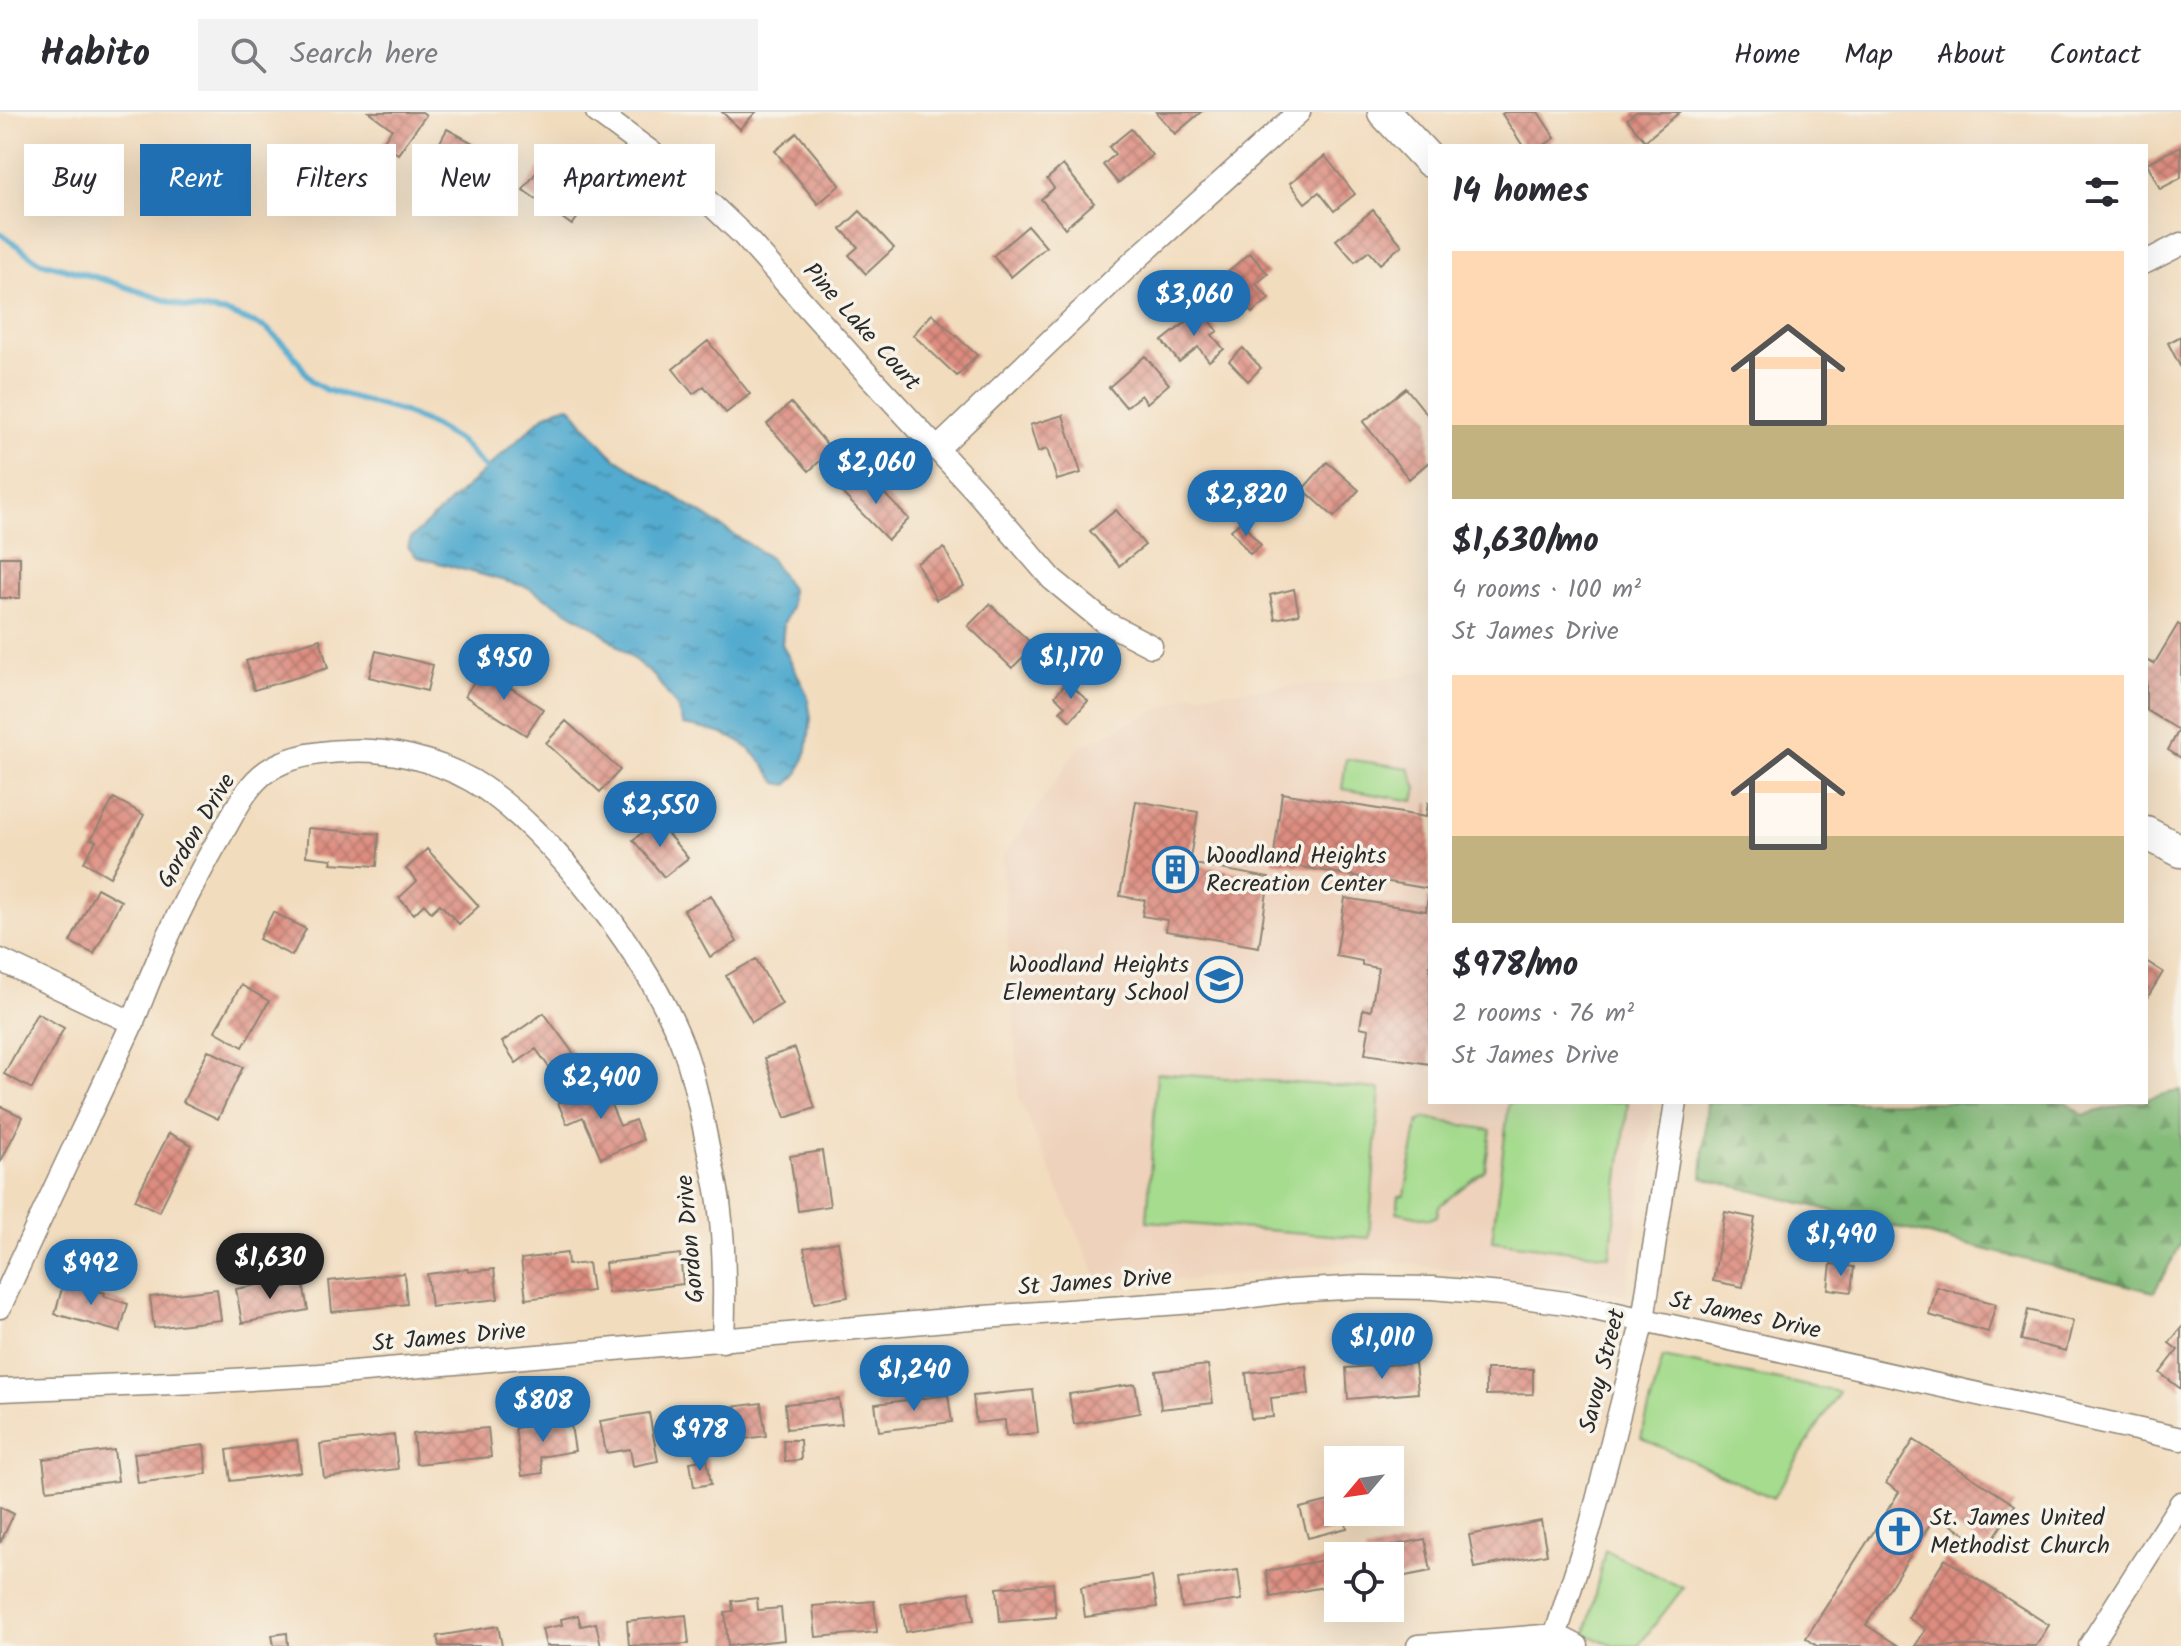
<!DOCTYPE html>
<html lang="en">
<head>
<meta charset="utf-8">
<style>
  body { margin:0; font-family:Kalam,sans-serif; background:#f2f2f3; color:#2b2b33; height:100vh; display:flex; flex-direction:column; font-size:30px; white-space:nowrap }
  * { box-sizing:border-box; margin:0 }
  p { font-size:26px; color:#7c7c81 }
  .icon { flex:none; width:44px; height:44px; fill:none; stroke:currentColor; stroke-width:2; stroke-linecap:round; stroke-linejoin:round }
  .map { position:relative; flex:1; overflow:hidden }
  .sheet { position:absolute; left:1428px; top:32px; width:720px; height:960px; display:flex; flex-direction:column; background:#fff; border-radius:0px; box-shadow:0 8px 32px #0002 }
  .sheet>* { flex:none }
  .banner { position:absolute; left:24px; top:32px; width:760px; height:72px; display:flex; gap:16px }
  .needle { width:52px; rotate:241deg }
  .controls { position:absolute; left:1324px; top:1334px; display:grid; gap:16px }
  .controls a { display:grid; place-items:center; width:80px; height:80px; border-radius:0px; background:#fff; box-shadow:0 8px 32px #0002; font-size:40px }
  .price { position:absolute; translate:-50% -68px; padding:0 18px; border-radius:28px; background:#1f6fb2; color:#fff; font-size:26px; line-height:52px; filter:drop-shadow(0 2px 4px #0008) }
  .price::after { content:''; position:absolute; left:50%; top:48px; width:24px; height:18px; margin-left:-12px; background:inherit; clip-path:polygon(0 0,100% 0,50% 100%) }
  .price.current { background:#222; color:#fff }
  ul { padding:0; list-style:none }
  li { display:grid; align-content:center; gap:16px; height:424px; padding:0 24px }
  li span { display:grid; place-items:center; height:248px; border-radius:0px; color:#555 }
  li>.icon { margin-inline-start:auto }
  span .icon { width:144px; height:144px; fill:#fffc; stroke-width:1 }
  li b { font-size:34px }
  h2 { display:flex; justify-content:space-between; align-items:center; height:96px; padding:0 24px; font-size:34px }
  .chip { padding:0 28px; border-radius:0px; background:#fff; box-shadow:0 8px 32px #0002; font-size:28px; line-height:72px }
  .chip.current { background:#1f6fb2; color:#fff }
  header { display:flex; align-items:center; gap:48px; box-sizing:border-box; height:112px; padding:0 40px; background:#fff; border-bottom:2px solid #e1e1e2 }
  header strong { font-size:38px }
  nav { display:flex; gap:44px; margin-inline-start:auto; font-size:28px }
  .search { width:560px; height:72px; background:#f2f2f3; display:flex; align-items:center; gap:20px; box-sizing:border-box; padding:0 28px; border-radius:0px; color:#7c7c81; font-size:30px }
  .map>svg:first-child { display:block }
  .built { fill:#eed2bb }
  .green { fill:#a5dc8e; stroke:#68845c; stroke-width:2 }
  .forest { fill:url(#forest-firs); stroke:#587452; stroke-width:2 }
  .water { fill:url(#water-ripples); stroke:#3e6b7d; stroke-width:2 }
  .lines { fill:none; stroke-linecap:round; stroke-linejoin:round }
  .stream { stroke:#52abcf; stroke-width:6 }
  .building { fill:url(#building-cross-hatch) }
  .street-casing { stroke:#8e8474; stroke-width:25 }
  .secondary-casing { stroke:#8e8474; stroke-width:35 }
  .street { stroke:#fff; stroke-width:22 }
  .secondary { stroke:#fff; stroke-width:32 }
  .labels { text-anchor:middle; dominant-baseline:central; stroke-width:7; stroke-linejoin:round; paint-order:stroke }
  .street-label { font-size:24px; fill:#2b2b2b; stroke:#f7f3e8 }
  .poi-label { font-size:24px; fill:#2b2b2b; stroke:#f7f3e8; text-anchor:start }
</style>
</head>
<body>
<header>
<strong>Habito</strong>
<div class="search"><svg class="icon" aria-label="search" viewBox="0 0 24 24"><circle cx="10" cy="10" r="6"/><path d="M15 15l6 6"/></svg>Search here</div>
<nav><a>Home</a><a>Map</a><a>About</a><a>Contact</a></nav>
</header>
<div class="map">
<svg width="2181" height="1534" viewBox="0 0 2181 1534">
  <defs>
    <pattern id="forest-firs" width="22" height="20" patternUnits="userSpaceOnUse" patternTransform="scale(2)"><rect width="22" height="20" fill="#84bc79"/><path d="M5 1l3.5 6h-7zM16 11l3.5 6h-7z" fill="#6c9963"/></pattern>
    <pattern id="water-ripples" width="26" height="14" patternUnits="userSpaceOnUse" patternTransform="scale(2)"><rect width="26" height="14" fill="#52abcf"/><path d="M2 4q2-2 4 0t4 0M15 11q2-2 4 0t4 0" fill="none" stroke="#448ba8"/></pattern>
    <pattern id="building-cross-hatch" width="8" height="8" patternUnits="userSpaceOnUse" patternTransform="scale(2)"><rect width="8" height="8" fill="#dd8d80"/><path d="M0 0l8 8M0 8l8-8" fill="none" stroke="#b37369"/></pattern>
  </defs>
  <rect width="100%" height="100%" fill="#f7f3e8"/>
  <filter id="ink" filterUnits="userSpaceOnUse"><feTurbulence type="fractalNoise" baseFrequency=".0125" numOctaves="2"/><feDisplacementMap in="SourceGraphic" scale="16" xChannelSelector="R" yChannelSelector="G"/><feConvolveMatrix kernelMatrix="1 2 1 2 8 2 1 2 1" color-interpolation-filters="sRGB"/></filter>
  <filter id="wash" filterUnits="userSpaceOnUse"><feTurbulence type="fractalNoise" baseFrequency=".006" numOctaves="4" result="noise"/><feDisplacementMap in="SourceGraphic" scale="32" xChannelSelector="R" yChannelSelector="G"/><feGaussianBlur stdDeviation="1.8" result="paint"/><feColorMatrix in="noise" values="0 0 0 0 0 0 0 0 0 0 0 0 0 0 0 0 0 1.4 0 .05"/><feComposite in="paint" operator="in"/></filter>
  <g filter="url(#wash)">
    <rect width="100%" height="100%" fill="#f2dcbe"/>
    <path class="built" d="M1430,557V990H1654L1627,1182L1374,1147L1102,1177L1019,987L1002,746L1079,635L1192,582L1400,565Z"/>
    <path class="green" d="M1346,647L1409,656L1417,676L1414,689L1342,677Z
      M1157,961L1380,977L1369,1126L1147,1109Z
      M1509,990H1628L1610,1144L1492,1129Z
      M1424,1006L1491,1018L1485,1058L1439,1094L1437,1104L1430,1107L1397,1100L1399,1084L1405,1083L1418,1010Z
      M1663,1245L1839,1280L1773,1386L1641,1326Z
      M1605,1438L1683,1476L1638,1534H1613L1586,1522Z"/>
    <path class="forest" d="M2181,978V1132L2154,1180L1702,1066L1707,990H2066L2083,1003L2135,990H2146V987Z"/>
    <path class="water" d="M570,294C585,311 597,330 614,345L770,446L791,477V495L784,511L782,532L807,582L811,606L807,638L799,660L788,673L777,671C749,628 733,622 683,613L677,595L654,564L599,518L527,475L417,445L408,435L411,426L545,303L559,296Z"/>
    <g class="lines">
      <path class="stream" d="M0,121L38,149L109,169L185,195L228,201L266,216L290,238L312,270L326,278L404,300L434,314L461,330L486,357"/>
    </g>
    <g id="blocks">
      <path class="building" d="M369,0H422L426,3L398,42L382,31L392,17Z
        M722,0H756L740,17Z
        M1156,0H1201L1175,22Z
        M1505,0H1538L1555,26L1543,34H1523L1502,2Z
        M1636,0H1680L1645,29L1627,7Z
        M447,17L506,49L491,77L432,45Z
        M1131,17L1152,43L1118,71L1103,53L1115,42L1109,35Z
        M797,21L840,73L818,92L775,39Z
        M2181,34V66L2160,77L2147,51Z
        M1325,44L1355,82L1334,99L1319,80L1305,91L1290,71Z
        M1063,53L1094,91L1065,116L1041,87L1054,76L1047,67Z
        M541,54L589,90L572,113L523,78Z
        M1373,98L1402,133L1380,152L1369,139L1355,150L1336,128Z
        M860,99L894,136L866,162L849,143L858,135L841,117Z
        M1028,114L1046,135L1011,165L993,144Z
        M1250,141L1268,162L1256,172L1269,187L1252,201L1240,187L1229,196L1210,174Z
        M1202,198L1218,219L1212,223L1224,237L1209,249L1198,235L1179,250L1162,229Z
        M932,202L977,243L957,264L913,223Z
        M2181,224V256L2168,231Z
        M708,229L750,282L726,301L704,274L693,282L673,257Z
        M1243,236L1261,256L1248,269L1229,249Z
        M1145,244L1169,272L1147,291L1141,283L1126,295L1109,275Z
        M1406,276L1430,306V349L1409,367L1363,310Z
        M791,291L832,338L809,359L767,312Z
        M1063,303L1081,361L1057,368L1047,337L1038,340L1030,313Z
        M1327,350L1359,378L1334,405L1303,377Z
        M863,360L909,407L888,428L842,381Z
        M1116,398L1145,433L1119,454L1090,419Z
        M1241,410L1261,433L1250,442L1231,418Z
        M944,436L964,474L936,488L917,451Z
        M0,445H20V486H0Z
        M1294,477L1299,502L1275,507L1270,483Z
        M990,492L1034,534L1012,556L968,514Z
        M2178,512L2181,514V646L2168,638L2179,618L2146,598V548L2154,552Z
        M320,527L328,556L254,578L246,549Z
        M376,539L433,553L427,579L369,565Z
        M482,557L543,597L526,623L465,584Z
        M1067,570L1088,589L1070,609L1060,599L1065,594L1055,584Z
        M566,609L620,658L600,680L546,631Z
        M1282,681L1426,705L1428,691L1430,692V777L1273,750Z
        M114,686L144,703L110,765L84,750L96,729L91,727Z
        M1136,689L1198,700L1189,751L1269,766L1259,835L1166,819L1167,808L1142,804L1145,788L1120,784Z
        M657,709L688,746L664,765L633,728Z
        M308,716L379,722L377,754L331,751L332,747L306,744Z
        M427,737L479,794L459,812L440,792L431,800L424,792L414,802L399,786L417,769L406,757Z
        M97,776L121,789L94,842L70,830Z
        M711,783L737,830L710,845L684,798Z
        M1345,786L1426,799L1428,786H1430V952L1365,942L1369,917L1360,915L1363,897L1371,899L1378,856L1362,853V849L1336,844Z
        M273,800L306,817L292,844L259,827Z
        M756,847L782,892L752,910L726,864Z
        M2146,849L2163,860L2146,888Z
        M241,873L269,889L243,935L215,919Z
        M37,901L64,916L32,977L4,962Z
        M544,901L576,945L553,961L536,937L516,951L502,930Z
        M795,936L815,996L785,1006L765,946Z
        M208,938L243,955L218,1007L183,990Z
        M602,972L620,1014L635,1008L643,1028L601,1046L583,1005L567,1012L558,991Z
        M0,994L23,1005L0,1051Z
        M169,1021L192,1033L159,1100L135,1088Z
        M822,1039L830,1094L798,1099L790,1044Z
        M1725,1100L1755,1106L1743,1175L1713,1169Z
        M838,1130L848,1185L814,1191L804,1136Z
        M567,1141L568,1153L588,1151L592,1179L526,1187L521,1147Z
        M680,1142L683,1172L608,1181L605,1151Z
        M1831,1152L1854,1155L1851,1180L1828,1177Z
        M468,1157V1160L494,1157L498,1187L431,1195L427,1162Z
        M404,1161L407,1192L332,1200L329,1169Z
        M64,1169L105,1181L104,1184L128,1192L120,1220L55,1202Z
        M279,1169L280,1176L303,1172L308,1198L242,1211L236,1177Z
        M1937,1175L1996,1192L1988,1220L1929,1203Z
        M217,1177L221,1208L154,1216L150,1185Z
        M2028,1198L2073,1209L2066,1239L2021,1228Z
        M2181,1216V1277L2160,1261L2178,1238L2169,1231Z
        M1415,1251L1418,1281L1348,1287L1346,1256Z
        M1208,1253L1213,1291L1161,1297L1156,1259Z
        M1306,1254L1309,1282L1271,1286L1273,1305L1251,1307L1246,1261Z
        M1486,1257H1533V1282L1486,1283Z
        M1135,1272L1140,1301L1074,1312L1069,1282Z
        M1033,1278L1038,1321L1006,1324L1005,1308L976,1311L973,1284Z
        M948,1283L952,1310L879,1319L875,1292Z
        M839,1287L842,1312L787,1317L785,1292Z
        M761,1291L766,1324L716,1331L715,1326L696,1329L692,1300Z
        M649,1301L658,1349L633,1354L630,1337L606,1341L600,1309Z
        M570,1307L575,1339L540,1345L543,1361L522,1364L515,1316Z
        M488,1316L491,1345L416,1352L413,1322Z
        M394,1323L398,1357L324,1366L320,1332Z
        M297,1328L301,1360L231,1369L227,1338Z
        M783,1328H800L801,1348L785,1349Z
        M1914,1328L2015,1393L1987,1436L1936,1403L1866,1513L1899,1534H1817L1806,1526L1899,1380L1886,1371Z
        M204,1333L207,1362L138,1371L134,1341Z
        M114,1338L118,1369L47,1378L43,1347Z
        M707,1347L711,1372L694,1375L690,1350Z
        M1338,1387V1400H1343L1347,1416L1308,1426L1300,1396Z
        M0,1395L14,1402L0,1431Z
        M1541,1409L1547,1442L1475,1456L1469,1423Z
        M1425,1427L1431,1459L1390,1467V1444H1366L1365,1439Z
        M1329,1447L1334,1473L1271,1485L1266,1459Z
        M1945,1447L2049,1513L2036,1534H1915L1926,1517L1908,1506Z
        M1238,1458L1242,1488L1182,1496L1178,1467Z
        M1152,1465L1157,1495L1085,1505L1081,1475Z
        M1053,1471L1056,1505L1000,1510L997,1476Z
        M969,1480L974,1508L906,1520L901,1492Z
        M757,1486L758,1498L781,1496L784,1528L728,1534L725,1500L733,1499L732,1489Z
        M874,1489L877,1520L816,1525L813,1494Z
        M578,1503L581,1514L596,1511L601,1534H546L542,1517L562,1513L561,1507Z
        M686,1503L689,1532L629,1534L627,1509Z
        M498,1514L502,1534H439L437,1524Z
        M287,1521L288,1534H274L272,1523Z"/>
    </g>
  </g>
  <g filter="url(#ink)">
    <use href="#blocks" fill-opacity="0" stroke="#8e8474" stroke-width="2"/>
    <g class="lines">
      <defs>
        <path id="street" d="M597,0L651,40L698,80L743,123L860,254L976,379L1052,467L1103,509L1151,534
          M2146,150L2181,132
          M937,337L1132,151L1299,0
          M0,848L133,911
          M0,1195C42,1101 87,1009 130,916C139,896 146,875 155,855C174,808 198,762 224,718C236,697 247,673 267,659C289,644 318,640 344,639C387,636 433,647 471,668C549,713 656,855 685,940C695,968 700,997 706,1025C710,1047 716,1068 719,1090C725,1137 725,1182 723,1229
          M0,1278L198,1270L319,1263L970,1206L1222,1188L1291,1179L1362,1175L1432,1176L1502,1182L1572,1192L2181,1327
          M1418,1534L1556,1523L1577,1534
          M1552,1534L1591,1412L1643,1208L1676,990
          M2090,1534L2181,1391"/>
        <path id="secondary" d="M1384,0L1430,49
          M2146,721L2181,739"/>
      </defs>
      <use href="#street" class="street-casing"/>
      <use href="#secondary" class="secondary-casing"/>
      <use href="#street" class="street"/>
      <use href="#secondary" class="secondary"/>
    </g>
  </g>
  <defs>
    <symbol id="building-ring" viewBox="-11 -11 22 22"><circle r="9.5" fill="#f7f3e8" stroke="#1f6fb2" stroke-width="1.5"/><path d="M-4-6H4V6H1V3H-1V6H-4ZM-2.5-4.3h1.7v1.8h-1.7ZM.8-4.3h1.7v1.8H.8ZM-2.5-1h1.7V.8h-1.7ZM.8-1h1.7V.8H.8Z" fill="#1f6fb2"/></symbol>
    <symbol id="school-ring" viewBox="-11 -11 22 22"><circle r="9.5" fill="#f7f3e8" stroke="#1f6fb2" stroke-width="1.5"/><path d="M0-5L7-2L0 1L-7-2ZM-4 1L0 2.5L4 1V4Q0 6-4 4Z" fill="#1f6fb2"/></symbol>
    <symbol id="church-ring" viewBox="-11 -11 22 22"><circle r="9.5" fill="#f7f3e8" stroke="#1f6fb2" stroke-width="1.5"/><path d="M-1.2-6h2.4v3.5h3.3v2.4h-3.3V6h-2.4V-.1h-3.3v-2.4h3.3Z" fill="#1f6fb2"/></symbol>
  </defs>
  <g fill-rule="evenodd">
    <use href="#building-ring" x="1150" y="732" width="51" height="51"/>
    <use href="#school-ring" x="1194" y="842" width="51" height="51"/>
    <use href="#church-ring" x="1874" y="1394" width="51" height="51"/>
  </g>
  <g class="labels">
    <g class="street-label">
      <text transform="translate(861 215) rotate(48)">Pine Lake Court</text>
      <text transform="translate(197 719) rotate(-59)">Gordon Drive</text>
      <text transform="translate(691 1127) rotate(-95)">Gordon Drive</text>
      <text transform="translate(1095 1171) rotate(-4)">St James Drive</text>
      <text transform="translate(1745 1204) rotate(12)">St James Drive</text>
      <text transform="translate(449 1226) rotate(-5)">St James Drive</text>
      <text transform="translate(1603 1259) rotate(-76)">Savoy Street</text>
    </g>
    <g class="poi-label">
      <text x="1206" y="744">Woodland Heights<tspan x="1206" dy="28">Recreation Center</tspan></text>
      <text x="1189" y="853" text-anchor="end">Woodland Heights<tspan x="1189" dy="28">Elementary School</tspan></text>
      <text x="1930" y="1406">St. James United<tspan x="1930" dy="28">Methodist Church</tspan></text>
    </g>
  </g>
</svg>
<div class="controls">
<a><svg class="needle" viewBox="-14 -14 28 28"><path d="M0-13l5 13h-10z" fill="#e53935"/><path d="M0 13l5-13h-10z" fill="#7c7c81"/></svg></a>
<a><svg class="icon" aria-label="locate" viewBox="0 0 24 24"><circle cx="12" cy="12" r="6"/><path d="M12 2v4M12 18v4M2 12h4M18 12h4"/></svg></a>
</div>
<b class="price" style="left:1194px;top:226px">$3,060</b>
<b class="price" style="left:876px;top:394px">$2,060</b>
<b class="price" style="left:1246px;top:426px">$2,820</b>
<b class="price" style="left:1071px;top:589px">$1,170</b>
<b class="price" style="left:504px;top:590px">$950</b>
<b class="price" style="left:660px;top:737px">$2,550</b>
<b class="price" style="left:601px;top:1009px">$2,400</b>
<b class="price" style="left:1841px;top:1166px">$1,490</b>
<b class="price current" style="left:270px;top:1189px">$1,630</b>
<b class="price" style="left:91px;top:1195px">$992</b>
<b class="price" style="left:1382px;top:1269px">$1,010</b>
<b class="price" style="left:914px;top:1301px">$1,240</b>
<b class="price" style="left:543px;top:1332px">$808</b>
<b class="price" style="left:700px;top:1361px">$978</b>
<div class="banner">
<a class="chip">Buy</a>
<a class="chip current">Rent</a>
<a class="chip">Filters</a>
<a class="chip">New</a>
<a class="chip">Apartment</a>
</div>
<section class="sheet">
<h2>14 homes<svg class="icon" aria-label="filters" viewBox="0 0 24 24"><path d="M4 7h16M4 17h16"/><circle cx="9" cy="7" r="2"/><circle cx="15" cy="17" r="2"/></svg></h2>
<ul>
<li><span style="background:linear-gradient(#ffd9b3 70%,#c2b280 0)"><svg class="icon" aria-label="home" viewBox="0 0 24 24"><path d="M3 11l9-7 9 7M6 9v11h12V9"/></svg></span><div><b>$1,630/mo</b><p>4 rooms · 100 m²</p><p>St James Drive</p></div></li>
<li><span style="background:linear-gradient(#ffd9b3 65%,#c2b280 0)"><svg class="icon" aria-label="home" viewBox="0 0 24 24"><path d="M3 11l9-7 9 7M6 9v11h12V9"/></svg></span><div><b>$978/mo</b><p>2 rooms · 76 m²</p><p>St James Drive</p></div></li>
</ul>
</section>
</div>
</body>
</html>
